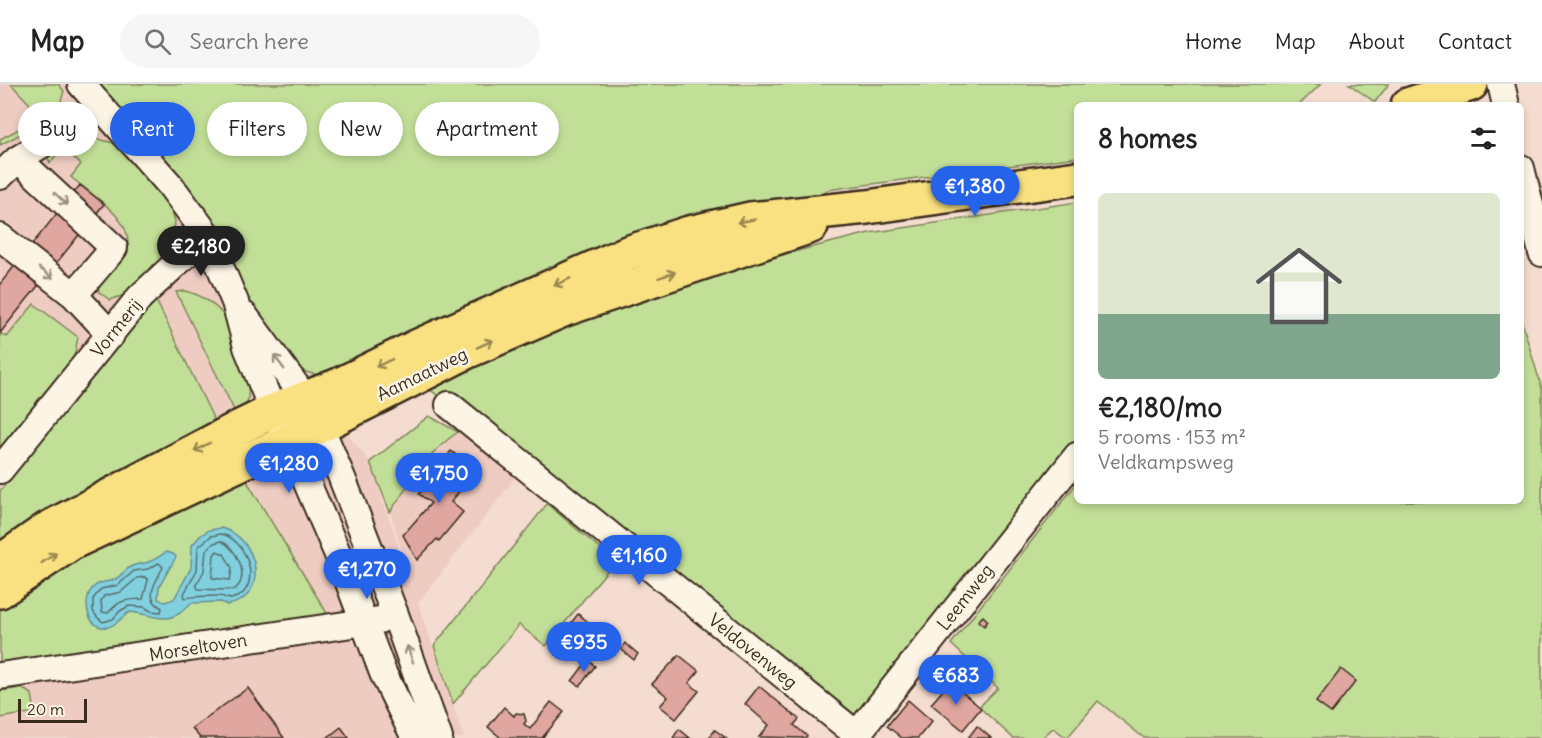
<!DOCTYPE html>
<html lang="en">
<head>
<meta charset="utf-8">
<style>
  body { margin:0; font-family:Delius,sans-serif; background:#f6f6f6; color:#222; height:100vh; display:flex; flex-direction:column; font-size:22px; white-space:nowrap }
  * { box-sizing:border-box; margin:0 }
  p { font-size:20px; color:#767676 }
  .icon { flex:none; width:33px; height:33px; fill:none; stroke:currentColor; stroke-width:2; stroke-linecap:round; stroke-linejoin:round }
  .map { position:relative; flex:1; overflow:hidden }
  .drawer { position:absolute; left:1074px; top:18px; width:450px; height:402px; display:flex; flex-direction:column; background:#fff; border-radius:9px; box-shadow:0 3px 9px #0003 }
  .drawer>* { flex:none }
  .banner { position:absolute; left:18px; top:18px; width:570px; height:54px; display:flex; gap:12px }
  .scale { position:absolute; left:18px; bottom:15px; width:69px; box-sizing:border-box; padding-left:6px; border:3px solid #3b2a1e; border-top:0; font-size:16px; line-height:21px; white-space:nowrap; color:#3b2a1e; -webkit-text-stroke:4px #fcf5e5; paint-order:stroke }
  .price { position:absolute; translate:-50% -51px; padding:0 14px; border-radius:21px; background:#2563eb; color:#fff; font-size:20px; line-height:39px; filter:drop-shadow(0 2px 3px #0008) }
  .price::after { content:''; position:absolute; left:50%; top:36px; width:18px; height:14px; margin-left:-9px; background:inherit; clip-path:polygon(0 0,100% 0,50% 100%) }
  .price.active { background:#222; color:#fff }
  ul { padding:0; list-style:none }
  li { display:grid; align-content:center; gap:12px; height:318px; padding:0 24px }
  li span { display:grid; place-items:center; height:186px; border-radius:9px; color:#555 }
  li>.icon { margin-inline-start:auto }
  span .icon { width:108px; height:108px; fill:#fffc; stroke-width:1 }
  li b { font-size:26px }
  h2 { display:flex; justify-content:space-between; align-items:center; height:72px; padding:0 24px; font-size:26px }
  .tag { padding:0 21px; border-radius:27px; background:#fff; box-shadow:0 3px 9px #0003; font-size:21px; line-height:54px }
  .tag.active { background:#2563eb; color:#fff }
  header { display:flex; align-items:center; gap:36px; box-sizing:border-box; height:84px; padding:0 30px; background:#fff; border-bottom:2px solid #e0e0e0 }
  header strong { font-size:28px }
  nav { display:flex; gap:33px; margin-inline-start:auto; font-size:21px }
  .search { width:420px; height:54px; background:#f6f6f6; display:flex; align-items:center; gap:15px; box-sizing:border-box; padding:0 21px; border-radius:33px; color:#767676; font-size:22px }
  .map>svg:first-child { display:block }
  .built { fill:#eeccc2 }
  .green { fill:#c2df97; stroke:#7e845a; stroke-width:1.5 }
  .water { fill:#81d0df; stroke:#658e92; stroke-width:1.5 }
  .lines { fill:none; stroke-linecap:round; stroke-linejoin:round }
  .shore { stroke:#576c6b; stroke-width:1.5 }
  .building { fill:#e0a6a0; stroke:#3b2a1e; stroke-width:1.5 }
  .minor-casing { stroke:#3b2a1e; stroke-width:30 }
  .major-casing { stroke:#3b2a1e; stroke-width:38 }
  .minor { stroke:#fcf5e5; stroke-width:26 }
  .major { stroke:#f9e181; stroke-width:33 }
  .oneway { stroke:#9c9082 }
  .oneway2 { stroke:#9a8650 }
  .labels { text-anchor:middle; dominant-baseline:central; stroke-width:5; stroke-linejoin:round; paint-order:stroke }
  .street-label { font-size:18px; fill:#3b2a1e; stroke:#fcf5e5 }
</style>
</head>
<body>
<header>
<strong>Map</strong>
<div class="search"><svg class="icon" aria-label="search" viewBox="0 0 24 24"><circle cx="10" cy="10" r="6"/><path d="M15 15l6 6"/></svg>Search here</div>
<nav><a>Home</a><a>Map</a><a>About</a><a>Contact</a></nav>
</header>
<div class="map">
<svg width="1542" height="654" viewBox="0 0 1542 654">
  <rect width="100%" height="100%" fill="#f4ddd0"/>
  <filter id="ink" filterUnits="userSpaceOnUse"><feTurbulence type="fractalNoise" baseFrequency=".0167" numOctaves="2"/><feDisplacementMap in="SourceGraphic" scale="12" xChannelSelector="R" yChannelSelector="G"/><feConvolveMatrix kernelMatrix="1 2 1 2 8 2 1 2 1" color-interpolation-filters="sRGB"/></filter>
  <g filter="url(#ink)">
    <path class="built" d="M0,0H92L219,154L248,213L284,272L370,378L416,513L390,428L421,383L441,359L458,348L516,393L418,519L464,654H0Z"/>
    <path class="green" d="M11,0H58L64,7L57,31L0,61V55L42,33Z
      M92,0H1321L1299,21H1077V73L827,106L781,171L869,149L1077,118V365L859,638L587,419L379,269L322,292L305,288L284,272L248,213L219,154Z
      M1349,0H1389L1375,18Z
      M80,50L113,59L169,119L175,137L173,155L160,177L133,208L110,216L99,208L98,204C105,191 120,181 126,167C138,137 90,110 71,93L81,80L62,64L50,79L47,72Z
      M186,207C201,211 214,219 224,232C236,249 255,301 246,321C244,325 239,329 237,332L176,208Z
      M156,216L231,371L331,536L0,583V407Z
      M34,220L78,253L73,279L0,370V249L7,253Z
      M1521,235L1542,305V654H1144L1098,617L1067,654L1053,644L1042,654H1013L979,623L998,604L951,560L1077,399V417H1521Z
      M429,332L458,348C428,368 410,399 390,428L370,378Z
      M547,420L615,477L546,562L519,541L453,620L434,562Z
      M21,604L32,610L35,628L0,634V607Z"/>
    <path class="water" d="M221,444C258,452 272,514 227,521L221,518L191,519C168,545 156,530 130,528C121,533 117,542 107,543C87,546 82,516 92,505C98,497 105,499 113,496C120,494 125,485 132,482C136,480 141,480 145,479C152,478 160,472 166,468L173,470L176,473L159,503L158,515L165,518L174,515L191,484L192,461L200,452L209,446Z"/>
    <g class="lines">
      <path class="shore" d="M221,450C244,454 261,494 241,511C240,512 233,514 232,515C227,515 223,512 218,512C207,512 195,512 185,514L184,510L197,486L198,463L211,452Z
        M221,457C236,463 251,493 235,505C234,507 203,505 198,505L196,501L204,487L206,466L214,459Z
        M217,467L224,470L232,484L230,496L212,494L214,471Z
        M159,479L163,483C156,498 143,514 162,524L161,528L151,527L144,523L129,522L120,527L113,535L103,538L97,533L93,527V515L101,505L118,501L134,487L148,485Z
        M145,493L148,496L143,515C125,516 121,515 108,529L102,528L101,517L104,512L121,508L137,494Z"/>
    </g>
    <path class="building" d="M80,101L104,120L0,249V200Z
      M451,367L476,386L451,418L463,428L439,457L437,455L417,476L403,451L431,419L419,410Z
      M578,530L591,540L572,563L560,553Z
      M983,532L988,537L984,542L978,537Z
      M625,559L638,570L634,576L621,565Z
      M679,571L699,587L689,599L699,607L676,635L660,622L668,613L652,600Z
      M588,576L595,582L580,602L572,597Z
      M1341,585L1356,597L1331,629L1316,618Z
      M950,598L981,624L963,646L931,620Z
      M759,602L799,635L794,641L807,652L805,654L759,653L769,641L745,620Z
      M248,604L284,654H200L192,644Z
      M908,616L932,637L918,654H902L887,642Z
      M551,618L564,628L542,654H501L488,643L504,623L514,632L516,629L524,630L526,637L524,640L530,645Z
      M977,642L991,654H968Z
      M341,643L349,654H327Z
      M679,645L690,654H673Z
      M715,646L726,654H709Z"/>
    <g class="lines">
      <defs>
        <path id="minor" d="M81,0L170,101L207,151L235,218L247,263L273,327L305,394L342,480L383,589L415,654
          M1501,0L1506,21
          M18,75L114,164L74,211
          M1521,84L1542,169
          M0,92L18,75L102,24
          M0,153L74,211L111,251
          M244,231L305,314L320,342L342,394L396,533L439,654
          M449,321L861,654
          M0,386L140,213L207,151
          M0,592L379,536
          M854,654L1077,372"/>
        <path id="major" d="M1408,21L1471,0
          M0,478L47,445L236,345L273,327L339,301L418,262L627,169L689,149L750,135L867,123L1077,94
          M0,507L73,458L320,342L468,267L565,225L811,142"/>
      </defs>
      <use href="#minor" class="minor-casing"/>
      <use href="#major" class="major-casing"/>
      <use href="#minor" class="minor"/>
      <use href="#major" class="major"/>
    </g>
    <defs><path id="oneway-shaft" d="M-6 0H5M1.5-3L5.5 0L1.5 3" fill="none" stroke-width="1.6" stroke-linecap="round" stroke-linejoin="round" transform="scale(1.5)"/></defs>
    <g class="oneway">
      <use href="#oneway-shaft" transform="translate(61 115) rotate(43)"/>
      <use href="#oneway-shaft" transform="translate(46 189) rotate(38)"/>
      <use href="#oneway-shaft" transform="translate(279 278) rotate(-126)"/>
      <use href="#oneway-shaft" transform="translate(410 570) rotate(-110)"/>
    </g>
    <g class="oneway2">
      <use href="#oneway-shaft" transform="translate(746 137) rotate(170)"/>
      <use href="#oneway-shaft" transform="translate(667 191) rotate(-19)"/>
      <use href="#oneway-shaft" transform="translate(562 198) rotate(156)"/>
      <use href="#oneway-shaft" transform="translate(485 260) rotate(-24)"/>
      <use href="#oneway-shaft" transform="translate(384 279) rotate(154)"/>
      <use href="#oneway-shaft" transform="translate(202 363) rotate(152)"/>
      <use href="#oneway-shaft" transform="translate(49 474) rotate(-34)"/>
    </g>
  </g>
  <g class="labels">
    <g class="street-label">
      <text transform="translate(116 244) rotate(-51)">Vormerij</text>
      <text transform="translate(422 290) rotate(-26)">Aamaatweg</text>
      <text transform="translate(965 513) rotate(-52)">Leemweg</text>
      <text transform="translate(198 563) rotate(-9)">Morseltoven</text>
      <text transform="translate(753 567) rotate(39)">Veldovenweg</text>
    </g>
  </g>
</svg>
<div class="scale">20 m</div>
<b class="price" style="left:975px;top:133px">€1,380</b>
<b class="price active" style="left:201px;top:193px">€2,180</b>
<b class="price" style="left:289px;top:410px">€1,280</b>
<b class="price" style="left:439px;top:420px">€1,750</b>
<b class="price" style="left:639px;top:502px">€1,160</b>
<b class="price" style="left:367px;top:516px">€1,270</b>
<b class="price" style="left:584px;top:589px">€935</b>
<b class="price" style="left:956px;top:622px">€683</b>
<div class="banner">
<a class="tag">Buy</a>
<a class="tag active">Rent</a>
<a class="tag">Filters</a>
<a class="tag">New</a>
<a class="tag">Apartment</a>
</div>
<section class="drawer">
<h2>8 homes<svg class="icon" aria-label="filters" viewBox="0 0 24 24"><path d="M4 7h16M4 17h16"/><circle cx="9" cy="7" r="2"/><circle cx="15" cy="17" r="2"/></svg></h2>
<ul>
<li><span style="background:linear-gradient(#dfe7d0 65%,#7fa58c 0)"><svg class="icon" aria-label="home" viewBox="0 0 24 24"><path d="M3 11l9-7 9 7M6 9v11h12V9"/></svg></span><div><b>€2,180/mo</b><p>5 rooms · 153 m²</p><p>Veldkampsweg</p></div></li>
</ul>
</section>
</div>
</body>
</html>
